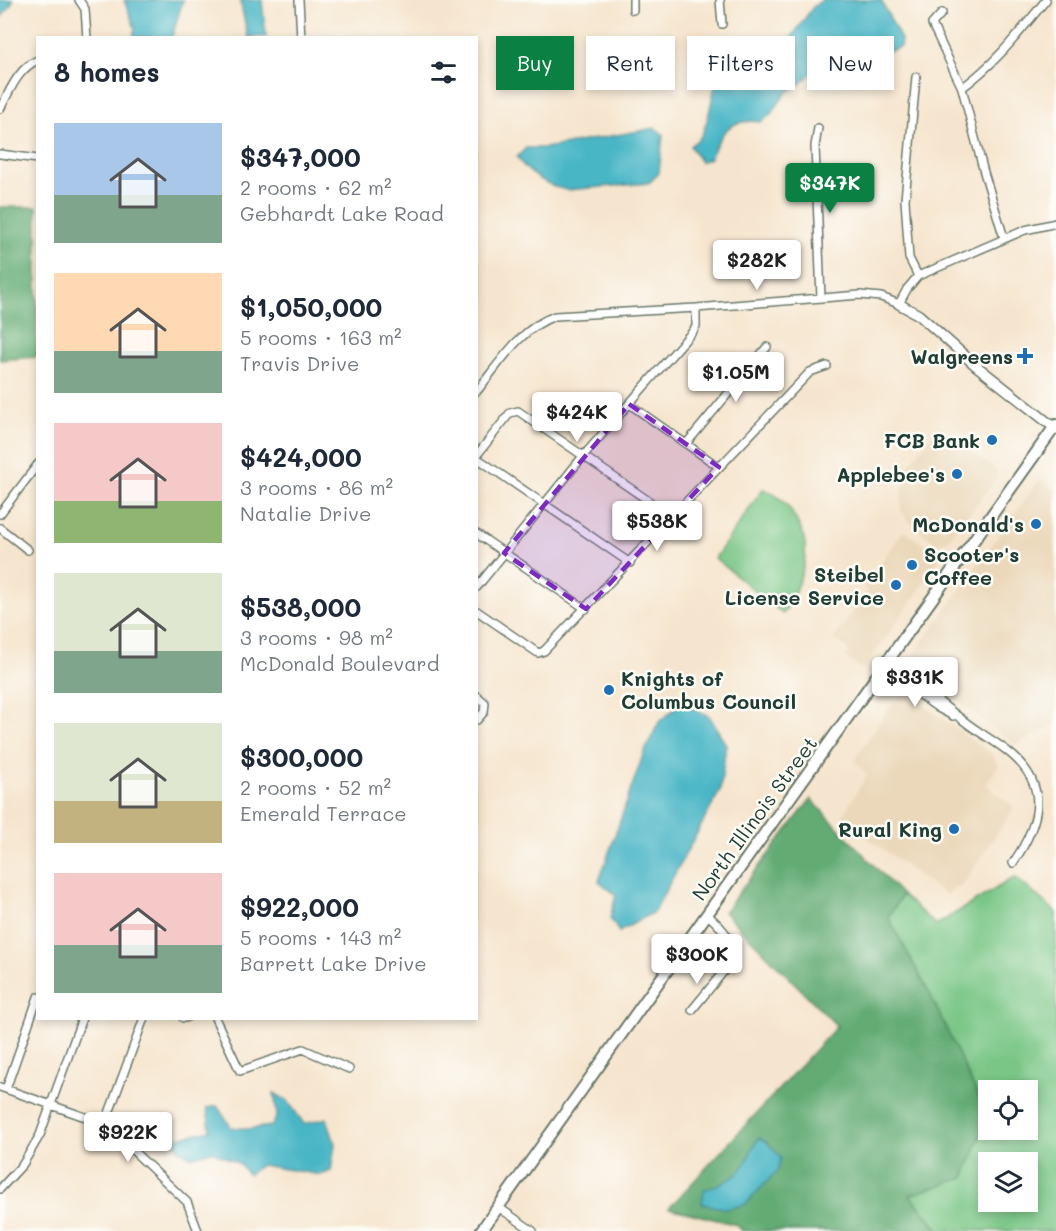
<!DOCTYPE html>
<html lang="en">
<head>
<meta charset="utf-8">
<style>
  body { margin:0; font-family:Mali,sans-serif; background:#f2f2f3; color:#1f2937; height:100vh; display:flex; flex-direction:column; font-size:22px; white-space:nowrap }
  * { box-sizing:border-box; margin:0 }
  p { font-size:20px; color:#747a83 }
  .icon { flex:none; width:33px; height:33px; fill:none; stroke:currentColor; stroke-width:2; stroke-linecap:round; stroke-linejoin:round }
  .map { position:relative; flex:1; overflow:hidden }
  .panel { position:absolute; left:36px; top:36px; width:442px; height:984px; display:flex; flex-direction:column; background:#fff; border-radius:0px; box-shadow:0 3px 9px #0003 }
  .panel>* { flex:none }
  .guide { position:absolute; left:496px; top:36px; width:470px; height:54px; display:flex; gap:12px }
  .controls { position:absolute; left:978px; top:1080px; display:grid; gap:12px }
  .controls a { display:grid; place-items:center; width:60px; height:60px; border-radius:0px; background:#fff; box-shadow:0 3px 9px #0003; font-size:30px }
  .price { position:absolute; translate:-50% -51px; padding:0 14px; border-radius:6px; background:#fff; color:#222; font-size:20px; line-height:39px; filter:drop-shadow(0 2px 3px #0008) }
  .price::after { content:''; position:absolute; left:50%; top:36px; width:18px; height:14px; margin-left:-9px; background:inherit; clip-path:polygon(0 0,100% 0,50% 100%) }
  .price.active { background:#0b8043; color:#fff }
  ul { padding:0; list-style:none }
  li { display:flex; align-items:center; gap:18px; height:150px; padding:0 18px }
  li span { display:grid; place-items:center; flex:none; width:168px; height:120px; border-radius:0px; color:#555 }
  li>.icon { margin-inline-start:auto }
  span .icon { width:72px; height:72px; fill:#fffc; stroke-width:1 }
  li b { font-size:26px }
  h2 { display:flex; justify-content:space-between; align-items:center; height:72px; padding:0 18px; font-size:26px }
  .chip { padding:0 21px; border-radius:0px; background:#fff; box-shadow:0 3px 9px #0003; font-size:21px; line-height:54px }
  .chip.active { background:#0b8043; color:#fff }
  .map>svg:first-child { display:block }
  .built { fill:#ebd8ba }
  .green { fill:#79c686; stroke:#4c825d; stroke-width:1.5; fill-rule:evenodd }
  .forest { fill:#62ab73; stroke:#407454; stroke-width:1.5 }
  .water { fill:#4ab6c6; stroke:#347a7d; stroke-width:1.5 }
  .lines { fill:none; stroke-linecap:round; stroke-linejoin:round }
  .street-casing { stroke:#6a786a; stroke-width:10 }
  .secondary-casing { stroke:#6a786a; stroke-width:12 }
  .primary-casing { stroke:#6a786a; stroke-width:14 }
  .street { stroke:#fff; stroke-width:7 }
  .secondary { stroke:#fff; stroke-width:9 }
  .primary { stroke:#fff; stroke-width:10 }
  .marked { fill:#7b2cbf; fill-opacity:0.2; stroke:#7b2cbf; stroke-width:4.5; stroke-dasharray:12 8; stroke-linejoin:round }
  .poi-dot { fill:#1f6fb2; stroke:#fdfcf7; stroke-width:2 }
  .labels { text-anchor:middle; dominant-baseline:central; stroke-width:5; stroke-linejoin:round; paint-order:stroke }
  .poi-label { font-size:20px; font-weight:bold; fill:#1f3d34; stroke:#fdfcf7; text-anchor:end }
  .street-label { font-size:20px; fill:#1f3d34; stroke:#fdfcf7 }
</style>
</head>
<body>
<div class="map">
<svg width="1056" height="1231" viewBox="0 0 1056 1231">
  <rect width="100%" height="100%" fill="#fdfcf7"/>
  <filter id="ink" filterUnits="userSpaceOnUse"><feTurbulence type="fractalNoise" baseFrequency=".0167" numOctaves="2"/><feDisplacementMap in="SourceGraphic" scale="12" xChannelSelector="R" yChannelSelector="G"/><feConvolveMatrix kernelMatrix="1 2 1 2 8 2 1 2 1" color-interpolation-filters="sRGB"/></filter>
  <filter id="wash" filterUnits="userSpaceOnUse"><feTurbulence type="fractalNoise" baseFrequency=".008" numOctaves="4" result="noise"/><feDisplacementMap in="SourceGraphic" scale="24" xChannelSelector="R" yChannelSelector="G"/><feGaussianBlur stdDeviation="1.35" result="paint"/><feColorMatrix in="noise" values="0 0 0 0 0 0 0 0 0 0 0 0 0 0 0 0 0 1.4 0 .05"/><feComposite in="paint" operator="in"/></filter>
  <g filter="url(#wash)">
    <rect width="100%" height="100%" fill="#f6e5ce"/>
    <path class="built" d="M939,425L997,471L994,483L948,540L940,544L934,542L910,523L901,511V498L907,468Z
      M1042,480L1053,489L1056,486V725L1015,745L916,670L914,654L1038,481Z
      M905,531L932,551L940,560L863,670L846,657L850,651L834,638L867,592L864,588L901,534Z
      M905,695L915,699L992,754L999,765L986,784L1014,808L963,884L946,895L843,820L844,813L867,775L855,761L858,754L895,700L901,696Z"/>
    <path class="green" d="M763,489C777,494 787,502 794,516C798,523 802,530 804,538C810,561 795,595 783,614L715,558Z
      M1015,877L1056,912V1231H940L910,1195L931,996L888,917L902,895L936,925ZM988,1090H1028V1130H988ZM988,1162H1028V1202H988Z"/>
    <path class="forest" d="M0,207H37V357L0,360Z
      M811,799L902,895L888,917L931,996L988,1117L964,1178L910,1195L940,1231H742L737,1225L669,1208L837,1026L724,912Z"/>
    <path class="water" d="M0,0H13C11,9 4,11 0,20Z
      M124,0H183L172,37H133L135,28Z
      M240,0H262L266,37H248Z
      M822,0H881L901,40L900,47L890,51L855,49L841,54L817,68L801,83L786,93L770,115L761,122C730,118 721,131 710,158L701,162L690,146C693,143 699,140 701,136C711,117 711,97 717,78L744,66L753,57L770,52L791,38L813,7Z
      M655,128L663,134L659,173L649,183L567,190C548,187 527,173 517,157L526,148H545Z
      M683,702L710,717L726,745L720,791L654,912L619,932L610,918L616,895L599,881L643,755L659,722Z
      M274,1093L288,1101L304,1124L327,1118L335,1144L331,1171L321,1175L261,1165L248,1175L240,1164L212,1151L191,1157L179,1150L174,1139L210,1130L207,1108L217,1106L231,1127L248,1129L272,1126L277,1116Z
      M759,1138L767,1142L781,1158L778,1170L746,1204L727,1209L702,1204L704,1190C719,1184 738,1179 745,1164C750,1155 753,1145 759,1138Z"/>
  </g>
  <g filter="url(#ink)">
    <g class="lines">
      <defs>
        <path id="street" d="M79,0L85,9L87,38
          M299,0L301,38
          M633,0V10
          M720,0L722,24
          M942,13L932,24L962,88L983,169L1004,238
          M916,77L905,200L909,258L918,276
          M962,88C997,62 1018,34 1046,0
          M0,109C10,91 18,68 38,60
          M818,128L815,146L821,298
          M0,154L38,159
          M477,391C499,364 520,328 555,316L696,308L860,295L881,297L899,304L907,289L918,276L1025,230L1056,223
          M629,404L719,467
          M686,444L767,347
          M477,455L510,413L518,411L672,517
          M477,458L630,563
          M0,514L38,464
          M0,528L28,550
          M477,534L586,609
          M477,587L584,455L693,331L696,326V308
          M477,611L538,653L544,651L810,372L827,366
          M887,662C914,681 938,701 964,721C978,732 993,740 1006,750C1051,784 1041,822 1013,863
          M882,669L938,708L953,716
          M477,696L485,703L484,712L477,720
          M692,1010L733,960C735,939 721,927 707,914
          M183,1018H186
          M215,1018L240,1071L303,1049L349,1069
          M0,1087L105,1124L187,1202L198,1231
          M6,1089L38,997
          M105,1124L144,1018
          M0,1189L23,1164L40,1135L82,1018
          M498,1207L533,1231"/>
        <path id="secondary" d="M899,304L919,315L974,364L1056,429"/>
        <path id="primary" d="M481,1231L1056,425"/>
      </defs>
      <use href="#street" class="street-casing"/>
      <use href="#secondary" class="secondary-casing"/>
      <use href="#primary" class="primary-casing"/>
      <use href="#street" class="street"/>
      <use href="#secondary" class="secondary"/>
      <use href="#primary" class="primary"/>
    </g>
  </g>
  <path class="marked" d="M629,404L719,467L586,609L504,553Z"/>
  <g class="poi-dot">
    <path d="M1022 347h6v6h6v6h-6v6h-6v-6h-6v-6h6z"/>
    <circle cx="992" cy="440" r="6"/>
    <circle cx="957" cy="474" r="6"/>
    <circle cx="1036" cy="524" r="6"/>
    <circle cx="912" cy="565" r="6"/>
    <circle cx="896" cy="585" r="6"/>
    <circle cx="609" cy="690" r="6"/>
    <circle cx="954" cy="829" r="6"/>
  </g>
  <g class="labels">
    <g class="poi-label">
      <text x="1013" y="356">Walgreens</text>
      <text x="980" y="440">FCB Bank</text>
      <text x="945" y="474">Applebee's</text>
      <text x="1024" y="524">McDonald's</text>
      <text x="924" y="554" text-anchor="start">Scooter's<tspan x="924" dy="23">Coffee</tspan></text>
      <text x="884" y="574">Steibel<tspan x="884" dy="23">License Service</tspan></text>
      <text x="621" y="678" text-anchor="start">Knights of<tspan x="621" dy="23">Columbus Council</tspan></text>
      <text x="942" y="829">Rural King</text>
    </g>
    <g class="street-label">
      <text transform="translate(754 818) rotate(-54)">North Illinois Street</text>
    </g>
  </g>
</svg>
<div class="controls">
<a><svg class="icon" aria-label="locate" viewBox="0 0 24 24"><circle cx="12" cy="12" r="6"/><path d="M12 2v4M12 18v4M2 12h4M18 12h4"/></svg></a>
<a><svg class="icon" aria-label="layers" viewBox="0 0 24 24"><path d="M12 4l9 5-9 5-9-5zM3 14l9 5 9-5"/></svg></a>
</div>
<b class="price active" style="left:830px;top:214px">$347K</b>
<b class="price" style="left:757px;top:291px">$282K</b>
<b class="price" style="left:736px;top:403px">$1.05M</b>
<b class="price" style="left:577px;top:443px">$424K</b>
<b class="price" style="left:657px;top:552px">$538K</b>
<b class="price" style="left:915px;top:708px">$331K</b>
<b class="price" style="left:697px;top:985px">$300K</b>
<b class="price" style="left:128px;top:1163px">$922K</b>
<div class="guide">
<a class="chip active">Buy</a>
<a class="chip">Rent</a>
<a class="chip">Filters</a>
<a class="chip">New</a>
</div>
<section class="panel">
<h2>8 homes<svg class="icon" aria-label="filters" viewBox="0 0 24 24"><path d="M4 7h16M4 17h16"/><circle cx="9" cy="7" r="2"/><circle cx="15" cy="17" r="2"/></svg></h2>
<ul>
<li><span style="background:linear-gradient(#a9c7e8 60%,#7fa58c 0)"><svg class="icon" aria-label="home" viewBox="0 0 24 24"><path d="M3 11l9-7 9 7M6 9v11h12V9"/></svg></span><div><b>$347,000</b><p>2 rooms · 62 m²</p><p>Gebhardt Lake Road</p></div></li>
<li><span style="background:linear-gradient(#ffd9b3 65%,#7fa58c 0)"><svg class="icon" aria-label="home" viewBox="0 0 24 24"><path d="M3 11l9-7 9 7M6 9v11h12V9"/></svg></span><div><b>$1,050,000</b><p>5 rooms · 163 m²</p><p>Travis Drive</p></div></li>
<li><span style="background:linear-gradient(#f6c9c9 65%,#8fb573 0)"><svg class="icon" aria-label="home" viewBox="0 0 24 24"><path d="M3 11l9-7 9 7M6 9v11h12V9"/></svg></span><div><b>$424,000</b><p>3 rooms · 86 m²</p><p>Natalie Drive</p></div></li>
<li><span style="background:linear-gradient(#dfe7d0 65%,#7fa58c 0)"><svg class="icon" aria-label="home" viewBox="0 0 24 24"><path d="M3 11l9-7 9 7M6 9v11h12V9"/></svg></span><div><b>$538,000</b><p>3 rooms · 98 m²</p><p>McDonald Boulevard</p></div></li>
<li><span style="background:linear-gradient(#dfe7d0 65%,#c2b280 0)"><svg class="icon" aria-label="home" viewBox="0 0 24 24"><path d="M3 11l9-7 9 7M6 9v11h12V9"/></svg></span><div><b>$300,000</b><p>2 rooms · 52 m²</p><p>Emerald Terrace</p></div></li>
<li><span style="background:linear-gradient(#f6c9c9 60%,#7fa58c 0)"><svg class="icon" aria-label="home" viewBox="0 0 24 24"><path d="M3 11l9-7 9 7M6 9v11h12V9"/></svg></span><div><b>$922,000</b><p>5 rooms · 143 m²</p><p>Barrett Lake Drive</p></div></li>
</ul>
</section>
</div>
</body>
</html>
